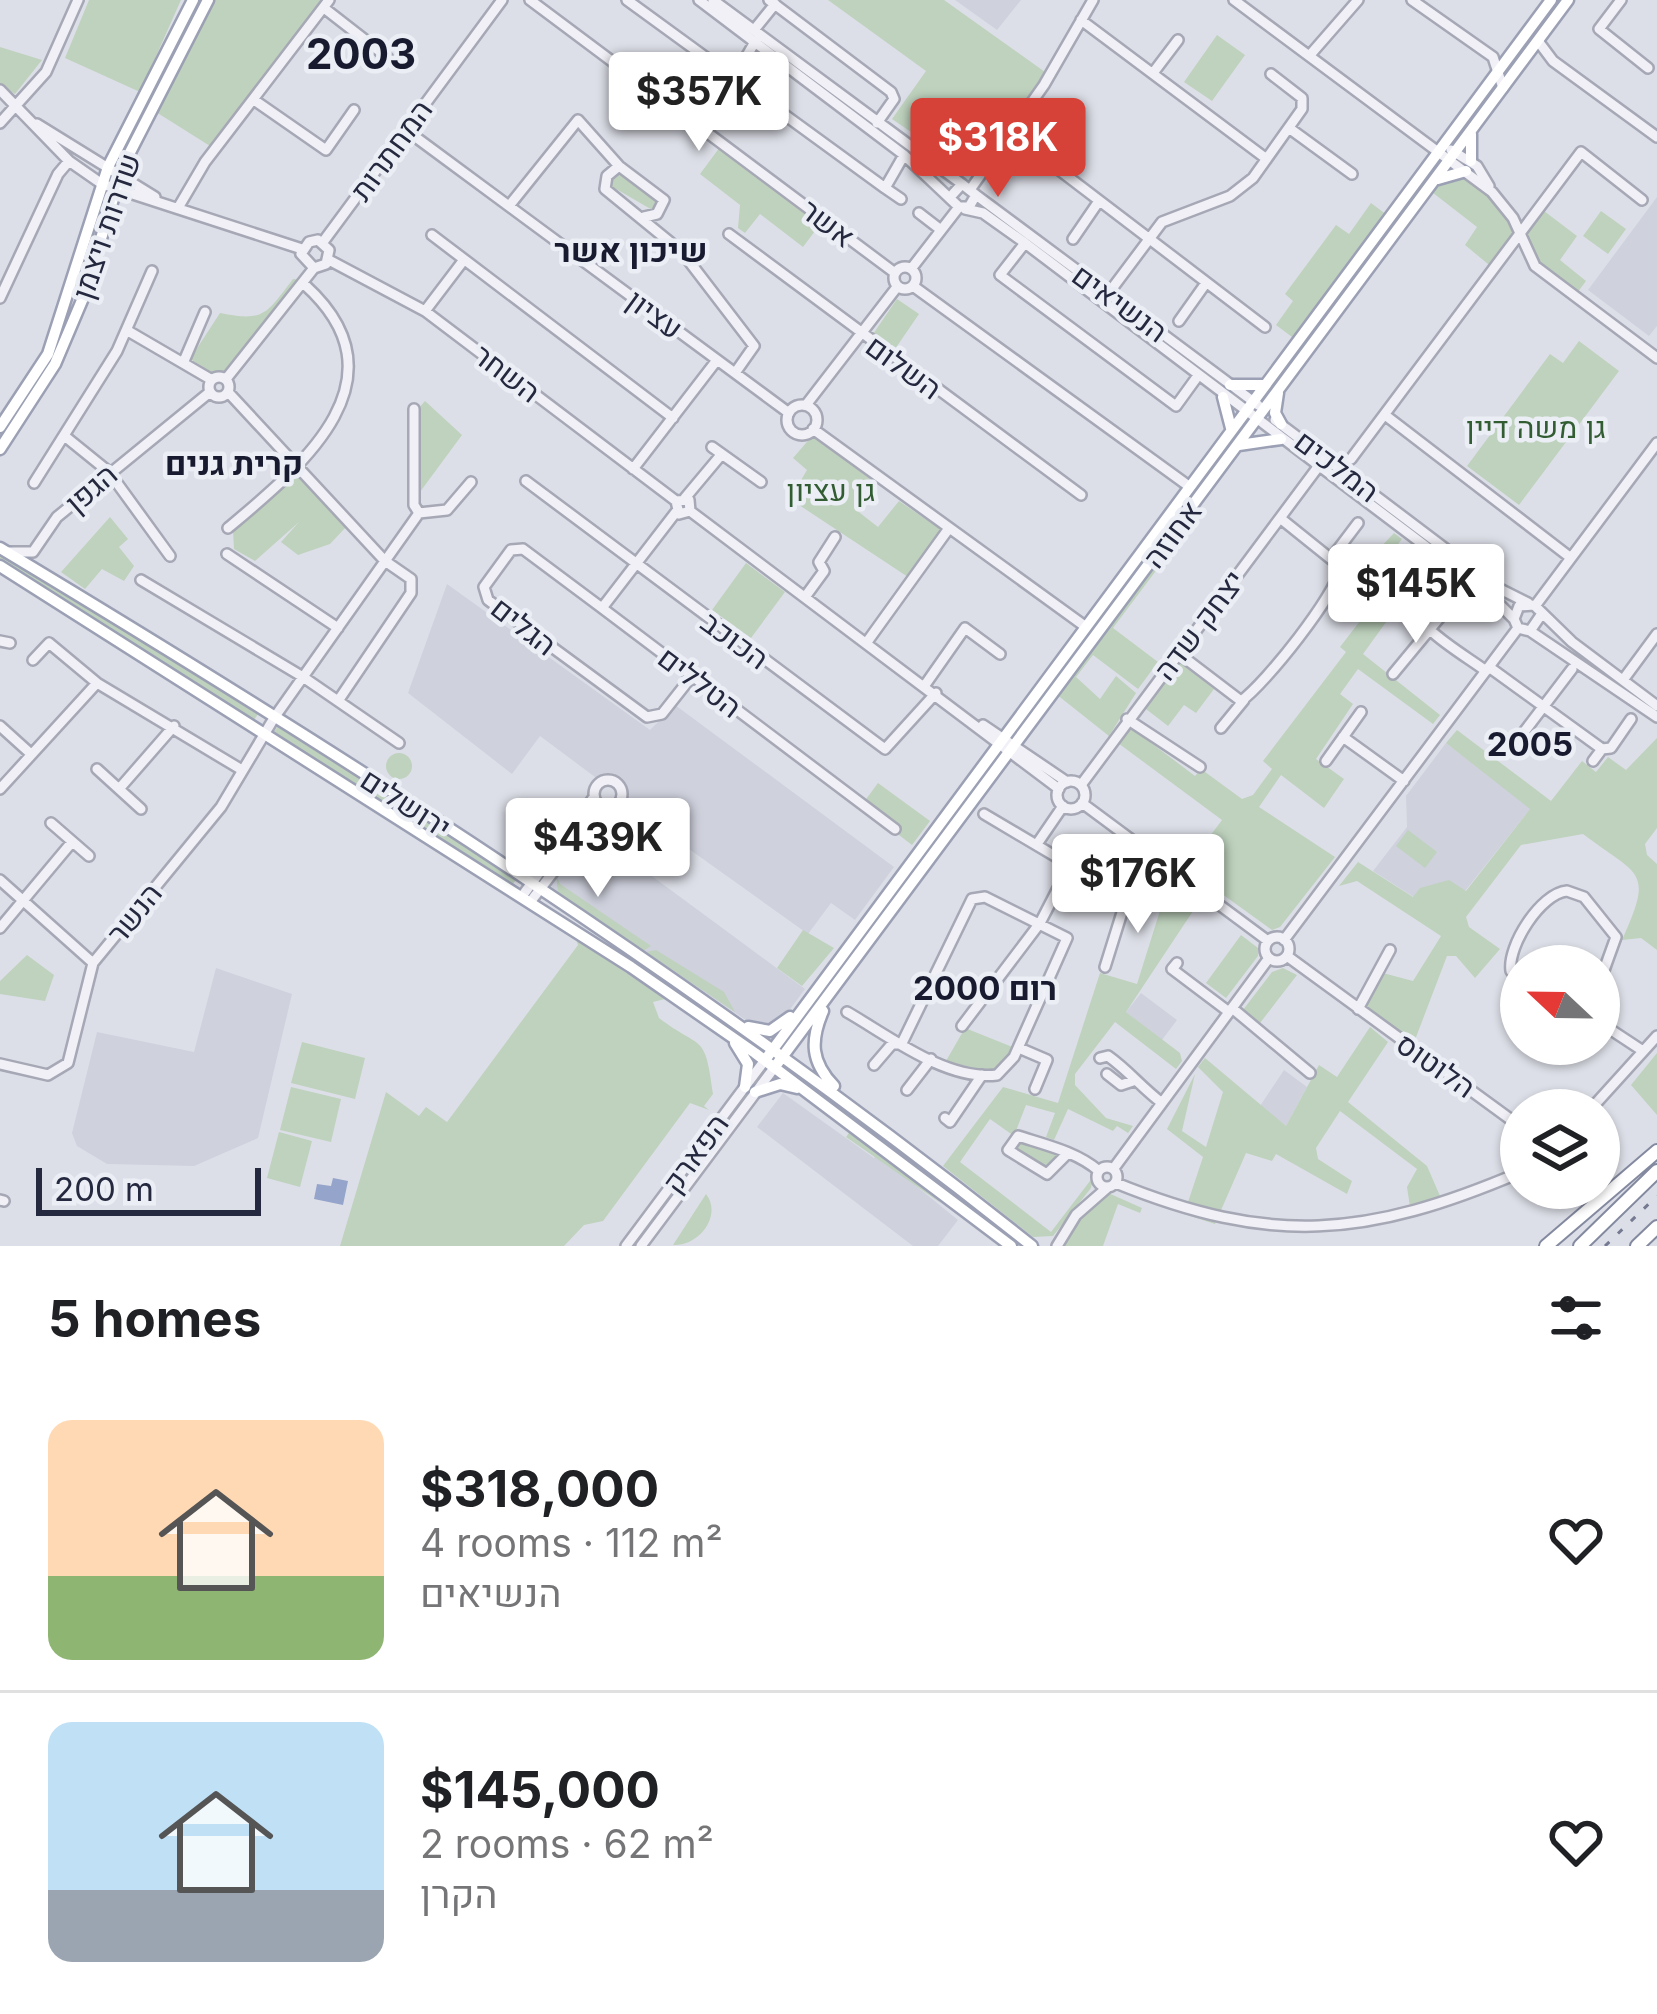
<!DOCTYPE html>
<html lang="en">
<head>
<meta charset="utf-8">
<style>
  body { margin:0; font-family:Inter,Heebo,sans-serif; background:#f6f6f6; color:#202124; height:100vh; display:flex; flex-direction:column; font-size:45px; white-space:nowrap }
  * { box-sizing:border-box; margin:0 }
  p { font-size:39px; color:#757577 }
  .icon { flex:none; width:66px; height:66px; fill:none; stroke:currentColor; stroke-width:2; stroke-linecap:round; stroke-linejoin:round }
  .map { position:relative; height:1246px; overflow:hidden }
  .details { display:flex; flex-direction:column; background:#fff; flex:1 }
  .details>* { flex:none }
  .needle { width:78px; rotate:292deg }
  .buttons { position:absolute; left:1500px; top:945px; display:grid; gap:24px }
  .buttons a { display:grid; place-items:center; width:120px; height:120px; border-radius:50%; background:#fff; box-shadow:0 3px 9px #0004; font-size:60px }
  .scale { position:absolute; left:36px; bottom:30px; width:225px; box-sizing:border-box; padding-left:12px; border:6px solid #25293f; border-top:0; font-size:33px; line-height:42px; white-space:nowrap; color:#25293f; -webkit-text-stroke:9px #eceef5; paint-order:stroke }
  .price { position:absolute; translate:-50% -102px; padding:0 27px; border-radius:12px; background:#fff; color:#222; font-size:39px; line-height:78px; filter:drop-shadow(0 3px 6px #0008) }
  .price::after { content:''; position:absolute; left:50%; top:72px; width:36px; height:27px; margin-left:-18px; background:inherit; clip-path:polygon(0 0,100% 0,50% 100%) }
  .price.current { background:#d64138; color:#fff }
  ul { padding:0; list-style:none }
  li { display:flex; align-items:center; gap:36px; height:300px; padding:0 48px }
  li+li { border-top:3px solid #e0e0e0 }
  li span { display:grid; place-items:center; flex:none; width:336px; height:240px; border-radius:24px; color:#555 }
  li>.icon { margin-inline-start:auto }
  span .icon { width:144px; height:144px; fill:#fffc; stroke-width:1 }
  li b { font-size:51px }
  h2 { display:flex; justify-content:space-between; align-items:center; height:144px; padding:0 48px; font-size:51px }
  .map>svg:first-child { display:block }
  .built { fill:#cfd1dd }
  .green { fill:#bed2bd }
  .water { fill:#95a4ca }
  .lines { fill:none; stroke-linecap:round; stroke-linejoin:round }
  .minor-casing { stroke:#a6a8b5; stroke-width:14 }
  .major-casing { stroke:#9ba0b4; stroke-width:15 }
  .highway-casing { stroke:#83899f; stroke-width:16 }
  .minor { stroke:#f0f0f6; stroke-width:9 }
  .major { stroke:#fff; stroke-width:10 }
  .highway { stroke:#fff; stroke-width:12 }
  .rail { stroke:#757a92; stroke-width:3; stroke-dasharray:6 12; stroke-linecap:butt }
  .labels { text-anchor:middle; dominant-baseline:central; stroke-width:9; stroke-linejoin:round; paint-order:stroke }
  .street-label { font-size:30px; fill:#25293f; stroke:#eceef5 }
  .park-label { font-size:30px; fill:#325c32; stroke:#eceef5 }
  .neighbourhood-label { font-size:33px; font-weight:bold; fill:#181b30; stroke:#eceef5 }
  .district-label { font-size:42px; font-weight:bold; fill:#181b30; stroke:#eceef5 }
</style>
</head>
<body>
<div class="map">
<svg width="1657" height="1246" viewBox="0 0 1657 1246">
  <rect width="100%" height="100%" fill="#dddfe8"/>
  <path class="built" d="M955,0H1021L997,30Z
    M1657,197V326L1649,336L1588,290Z
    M447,584L650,730L675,705L894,867L855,920L831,903L808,934L623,802L614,779L599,780L540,736L512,774L408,693Z
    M1446,743L1531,808L1465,891L1414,897L1373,871L1407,827L1406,796Z
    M588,829L805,989L780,1023L753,1025L553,889L549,881Z
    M216,968L292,994L258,1138L194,1166L107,1164L77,1146L72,1133L97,1032L194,1052Z
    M1141,993L1177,1020L1162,1040L1126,1012Z
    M1284,1070L1307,1087L1286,1126L1260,1106Z
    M783,1093L874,1158L877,1154L958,1220L938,1246H913L757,1127Z"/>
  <path class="green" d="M89,0H181L140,92L65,58Z
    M214,0H322L210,146L156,112Z
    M828,0H944L1045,72L974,173L964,176L939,157L966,119L936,98L911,132L892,119L926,71Z
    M1217,35L1245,55L1212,101L1184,82Z
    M0,47L42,60L15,94L0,84Z
    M720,147L821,223L803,247L760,214L745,233L738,228L740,205L700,174Z
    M614,171L653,193L659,203L654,211L611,186Z
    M1466,171L1496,196L1521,232L1494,269L1465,245L1477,227L1428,189L1435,180Z
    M1371,203L1387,215L1296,340L1276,325L1293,301L1285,294L1336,225L1349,234Z
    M1544,211L1577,236L1560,260L1586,281L1577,293L1539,263L1526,233Z
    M1601,211L1626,229L1608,254L1583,236Z
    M293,279L303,280L227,370L213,373L190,359L220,313C265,322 266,314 293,279Z
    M897,299L919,314L893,352L871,337Z
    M1579,341L1619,371L1519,505L1467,466L1550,354L1563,363Z
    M425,401L462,435L420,492L418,409Z
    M813,435L875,483L855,509L878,527L899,501L943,531L908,577L790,499L807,470L793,458Z
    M300,473L347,526L330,544L298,555L281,542L299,522L255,561L234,549L233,530Z
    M110,517L128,539L119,547L134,566L124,581L102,569L85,589L61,572Z
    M1394,533L1402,539L1373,578L1402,600L1363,654L1440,715L1433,724L1358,669L1340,694L1353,704L1316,759L1344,779L1324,808L1281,775L1259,807L1335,857L1280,927L1272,930L1186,868L1222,820L1118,743L1130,727L1195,776L1201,769L1242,799L1253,795L1272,769L1263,761L1346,652L1340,647L1370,608V589L1346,570L1347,557L1362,567Z
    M0,554L37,576L258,714L254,720L0,560Z
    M1160,557L1164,560L1113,628L1158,662L1138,689L1093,655L1076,677L1100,699L1116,676L1136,693L1109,736L1056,694Z
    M746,563L785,592L751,638L712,610Z
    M1180,663L1214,689L1196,713L1184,705L1168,726L1146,709Z
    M278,726L517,878L513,884L274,732Z
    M1457,730L1551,801L1582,761L1596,772L1608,757L1626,770L1657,738V828L1645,844L1647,855L1657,864V950L1641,938L1622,940C1654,869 1640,877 1583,834L1521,845L1466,917L1469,927L1500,949L1475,978L1456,956H1447L1413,1045L1364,1006L1383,973L1413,981L1441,936L1357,881L1339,886L1358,862L1413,897L1420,888L1449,880L1466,891L1530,809L1446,743Z
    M386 766a13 13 0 1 1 26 0a13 13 0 1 1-26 0Z
    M997,753L926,859L785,1043Z
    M878,783L930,821L912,845L861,806Z
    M1408,830L1437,852L1425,868L1396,846Z
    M1142,861L1199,902L1126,1012L1180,1053L1182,1061L1176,1069L1115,1022L1075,1074V1085L1106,1118L1133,1126L1128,1133L1117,1126L1113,1131L1068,1109L1054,1140L1046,1137L1055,1113L1026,1105L1014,1136L990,1119L960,1162L1051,1232L1093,1177L1091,1188L1053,1236L1033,1237L943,1166L1003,1087L1058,1103L1100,973L1137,984L1163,901L1134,893L1135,887L1126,883Z
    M556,874L560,884L651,946L643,951L558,892Z
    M803,930L834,948L802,986L777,968Z
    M1241,935L1258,948V956L1226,998L1206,983Z
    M576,939L665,999L653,1002L659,1018C702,1051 705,1031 713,1094L704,1106L709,1110L690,1103L603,1221L584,1225L564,1246H340L386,1092L419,1116L426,1107L447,1122L578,945Z
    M656,950L724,992L735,1012L646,952Z
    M27,955L54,975L45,1001L0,994V981Z
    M1283,968L1297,975L1260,1023L1243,1010L1272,972Z
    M1370,1027L1388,1042L1348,1102L1427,1166L1440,1196L1410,1207L1407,1187L1417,1169L1340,1111L1316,1148L1318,1159L1352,1181L1347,1194L1276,1154L1272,1161L1246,1153L1215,1224L1184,1214L1203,1157L1167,1129L1195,1074L1182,1131L1206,1147L1223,1092L1198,1067L1205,1058L1286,1126L1319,1065L1337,1077Z
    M965,1028L1015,1048L995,1073L946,1061Z
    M302,1042L365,1058L355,1099L291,1083Z
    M1657,1053V1115L1631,1085Z
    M785,1068L888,1139L1025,1246H1019Z
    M291,1087L341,1099L331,1142L280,1130Z
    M279,1132L312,1141L300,1187L267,1178Z
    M849,1133L865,1140L942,1204L846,1137Z
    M1019,1140L1057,1152L1060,1155L1048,1171L1014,1149Z
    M1106,1192L1142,1208L1140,1213L1118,1204L1103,1246H1063C1067,1227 1088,1201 1106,1192Z
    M706,1194C722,1214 701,1246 673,1245Z"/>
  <path class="water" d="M333,1178L348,1181L343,1205L314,1199L317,1184L331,1186Z"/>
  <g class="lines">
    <defs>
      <path id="minor" d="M530,0L895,273
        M627,0L885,188L904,155
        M699,0L904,155L959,207H969L976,195L962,184L952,195
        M713,0L962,184
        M769,0L891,92L894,99L877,123
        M1234,0L1492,192L1513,218L1535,266L1657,358
        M1412,0L1493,57L1503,88
        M1621,0L1599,29L1648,68
        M324,8L387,57
        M1081,20L1264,157
        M754,30L775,4
        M1538,41L1553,61L1657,137
        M1310,55L1358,0
        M1153,73L1178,40
        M734,78L756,40
        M0,90L69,161L102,184L302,249
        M254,100L326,150L354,110
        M0,123L46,72L78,0
        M37,124L155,197
        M1289,128L1352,174
        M406,130L789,413
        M1012,134L1265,327
        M1451,150L1477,166L1489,186
        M619,166L607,176L605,189L682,252L754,346L735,373
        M972,187L1044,85L1093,0
        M885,188L901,199
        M976,195L1258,405
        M509,206L578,120L619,166L664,200L657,214L644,217
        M178,208L205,162L329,0
        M965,209L983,213L1025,243L1490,595L1514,619
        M919,213L941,230
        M729,234L1081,495
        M432,235L673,418
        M1073,239L1099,201
        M323,242L502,0
        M1025,243L1000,275L1176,406L1197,377
        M329,260L425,311L676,501L689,500L690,511L679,514L676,501
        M894 278a11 11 0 1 1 22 0a11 11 0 1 1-22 0Z
        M911,269L959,207
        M913,286L1190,487
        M1108,294L1162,222L1230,196L1253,178L1302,109V98L1271,74
        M0,298L58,174L69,161
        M425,311L463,261
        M1179,321L1206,283
        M128,331L212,380
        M184,361L205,312
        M209 387a10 10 0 1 1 20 0a10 10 0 1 1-20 0Z
        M226,379L314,268L326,264L329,250L318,240L309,242L301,254L314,268
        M228,392L385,561L411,579V593L338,701
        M806,405L897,287
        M787 420a15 15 0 1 1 30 0a15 15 0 1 1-30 0Z
        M414,409V505L419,513L447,510L471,482
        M1385,415L1571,558
        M1275,420L1496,587L1528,603
        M813,429L1086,627
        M67,438L109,472L170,556
        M712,447L761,482
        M1351,459L1581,152L1642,200
        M633,469L717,360
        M526,481L885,749L936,693
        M34,483L117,351L152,271
        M685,498L721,455
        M690,511L1059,789
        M676,512L602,608L895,829
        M228,528C302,466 409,379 305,285
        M9,552H33L57,517L210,392
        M227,554L338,628
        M1333,556L1358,523
        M1385,577L1409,595C1411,626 1462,653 1486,671
        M141,580L303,677L399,743
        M805,597L824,571L819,562L835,537
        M1535,606L1657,443
        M602,608L523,549L511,550L484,587L488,600L647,717L662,714L692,676
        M1541,615L1530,631L1518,628L1514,619L1519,606L1534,605L1572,642L1657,706
        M1530,631L1657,717
        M0,641L10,643
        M867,642L947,531
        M1178,653L1241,701C1266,683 1336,595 1341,567L1280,518
        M33,660L49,643L97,683
        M1489,667L1602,749
        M1393,674L1460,593
        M1623,680L1657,634
        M925,685L965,628L1000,654
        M1127,719L1200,767
        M983,725L1067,782
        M0,726L31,754
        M1221,728L1244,700
        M1524,732L1572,669
        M1343,737L1404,781
        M1326,761L1361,712
        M1593,761L1602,749L1611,748L1631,719
        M97,769L141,809
        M594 794a14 14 0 1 1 28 0a14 14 0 1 1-28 0Z
        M1057 795a14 14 0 1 1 28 0a14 14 0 1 1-28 0Z
        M1081,785L1318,467
        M0,789L97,683L242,770
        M119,789L174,726
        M1082,803L1268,941
        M984,814L1070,865L1129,890L1105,967
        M51,823L89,856
        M1037,844L1063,806
        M0,880L93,963
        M523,895L594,797
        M531,901L603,807
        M0,928L72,842
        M1265 949a12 12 0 1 1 24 0a12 12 0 1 1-24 0Z
        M1284,940L1518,628
        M1287,956L1521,1127
        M1177,963L1172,969L1229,1012
        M1521,981L1511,971C1507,946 1541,893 1567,891L1584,897L1616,937L1599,984
        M1232,1008L1310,1073
        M1358,1009L1390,950
        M847,1012C889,1036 946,1081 997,1075L1014,1057L1067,938L985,897L972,899L902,1043L892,1044L874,1065
        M1599,1022L1643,1051
        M962,1026L1040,923L1070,865
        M1019,1048L1047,1060L1035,1089
        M1100,1058L1108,1056C1129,1071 1141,1087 1162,1103
        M0,1064L48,1075L68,1063L93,963L221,807L274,718L419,513
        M1107,1074L1121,1085L1133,1081
        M907,1090L931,1059
        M1590,1110L1657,1036
        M945,1118L950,1122L982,1075
        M1068,1153L1047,1174L1008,1150L1018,1136C1046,1145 1077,1152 1099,1171
        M1097 1177a10 10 0 1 1 20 0a10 10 0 1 1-20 0Z
        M1114,1168L1269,958
        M1116,1183C1271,1246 1366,1238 1521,1172
        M0,1200L4,1201
        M626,1246L765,1060
        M641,1246L774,1068
        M1057,1246L1076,1215L1108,1187"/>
      <path id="major" d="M1471,161V134
        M1438,179L1466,171
        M1230,385H1265
        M1278,393L1275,413L1281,424
        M1223,397L1231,428
        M0,427L48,354L108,167L193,0
        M1239,445L1281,439
        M0,449L55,364L83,298L123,166L208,0
        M0,548C356,762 707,987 1032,1246
        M0,566L631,967L755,1053L1011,1246
        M823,1011C810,1041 811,1062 834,1086
        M748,1027L770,1031L790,1017
        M735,1043L748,1064L745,1087
        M765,1060L1551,0
        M774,1068L1568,0
        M755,1092L780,1084L797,1088"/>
      <path id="highway" d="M1546,1246L1657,1151
        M1580,1246L1657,1171
        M1637,1246L1657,1227"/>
    </defs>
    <use href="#minor" class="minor-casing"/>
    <use href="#major" class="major-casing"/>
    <use href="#highway" class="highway-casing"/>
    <use href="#minor" class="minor"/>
    <use href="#major" class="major"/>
    <use href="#highway" class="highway"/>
    <path class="rail" d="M1605,1246L1657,1196"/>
  </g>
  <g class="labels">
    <g class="street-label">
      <text transform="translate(391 150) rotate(-54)">המחתרות</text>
      <text transform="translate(828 223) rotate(37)">אשר</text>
      <text transform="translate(106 226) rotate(-71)">שדרות ויצמן</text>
      <text transform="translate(1120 303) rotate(36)">הנשיאים</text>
      <text transform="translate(655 314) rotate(36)">עציון</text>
      <text transform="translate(904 367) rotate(36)">השלום</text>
      <text transform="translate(507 373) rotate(37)">השחר</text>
      <text transform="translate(1337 466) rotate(37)">המלכים</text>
      <text transform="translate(91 488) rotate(-41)">הגפן</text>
      <text transform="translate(1172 534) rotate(-53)">אחוזה</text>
      <text transform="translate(1199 625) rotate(-53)">יצחק שדה</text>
      <text transform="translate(524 626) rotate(38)">הגלים</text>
      <text transform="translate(735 640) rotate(36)">הכוכב</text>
      <text transform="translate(700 682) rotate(37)">הטללים</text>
      <text transform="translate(406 803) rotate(33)">ירושלים</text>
      <text transform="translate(134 913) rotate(-51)">הנשר</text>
      <text transform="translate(1436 1065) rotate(35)">הלוטוס</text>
      <text transform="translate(695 1153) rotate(-54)">הפארק</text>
    </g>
    <g class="park-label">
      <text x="1536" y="427">גן משה דיין</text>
      <text x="831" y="490">גן עציון</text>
    </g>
    <g class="neighbourhood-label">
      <text x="631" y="250">שיכון אשר</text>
      <text x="234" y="463">קרית גנים</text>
      <text x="1530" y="744">2005</text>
      <text x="985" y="988">רום 2000</text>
    </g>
    <g class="district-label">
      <text x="361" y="53">2003</text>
    </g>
  </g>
</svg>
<div class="buttons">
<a><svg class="needle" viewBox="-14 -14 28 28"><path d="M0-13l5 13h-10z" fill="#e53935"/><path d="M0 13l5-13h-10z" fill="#757577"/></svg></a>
<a><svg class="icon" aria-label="layers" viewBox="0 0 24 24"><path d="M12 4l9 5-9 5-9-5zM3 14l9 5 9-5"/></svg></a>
</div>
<div class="scale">200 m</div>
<b class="price" style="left:699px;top:154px">$357K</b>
<b class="price current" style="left:998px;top:200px">$318K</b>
<b class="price" style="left:1416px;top:646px">$145K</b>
<b class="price" style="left:598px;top:900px">$439K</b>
<b class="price" style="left:1138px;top:936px">$176K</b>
</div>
<section class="details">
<h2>5 homes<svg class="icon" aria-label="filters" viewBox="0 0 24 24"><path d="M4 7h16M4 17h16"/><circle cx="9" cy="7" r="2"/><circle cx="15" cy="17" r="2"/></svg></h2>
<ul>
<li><span style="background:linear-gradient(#ffd9b3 65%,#8fb573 0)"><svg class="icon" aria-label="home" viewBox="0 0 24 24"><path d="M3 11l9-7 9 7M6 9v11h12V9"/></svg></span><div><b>$318,000</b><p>4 rooms · 112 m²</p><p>הנשיאים</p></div><svg class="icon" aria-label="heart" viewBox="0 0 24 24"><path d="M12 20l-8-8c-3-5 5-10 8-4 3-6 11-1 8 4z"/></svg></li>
<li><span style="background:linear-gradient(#bfe0f5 70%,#9aa5b1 0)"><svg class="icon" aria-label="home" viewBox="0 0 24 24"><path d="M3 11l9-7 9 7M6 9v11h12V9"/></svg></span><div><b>$145,000</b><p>2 rooms · 62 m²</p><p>הקרן</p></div><svg class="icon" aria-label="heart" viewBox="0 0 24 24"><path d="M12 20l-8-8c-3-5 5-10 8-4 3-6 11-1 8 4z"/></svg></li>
</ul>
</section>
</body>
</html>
